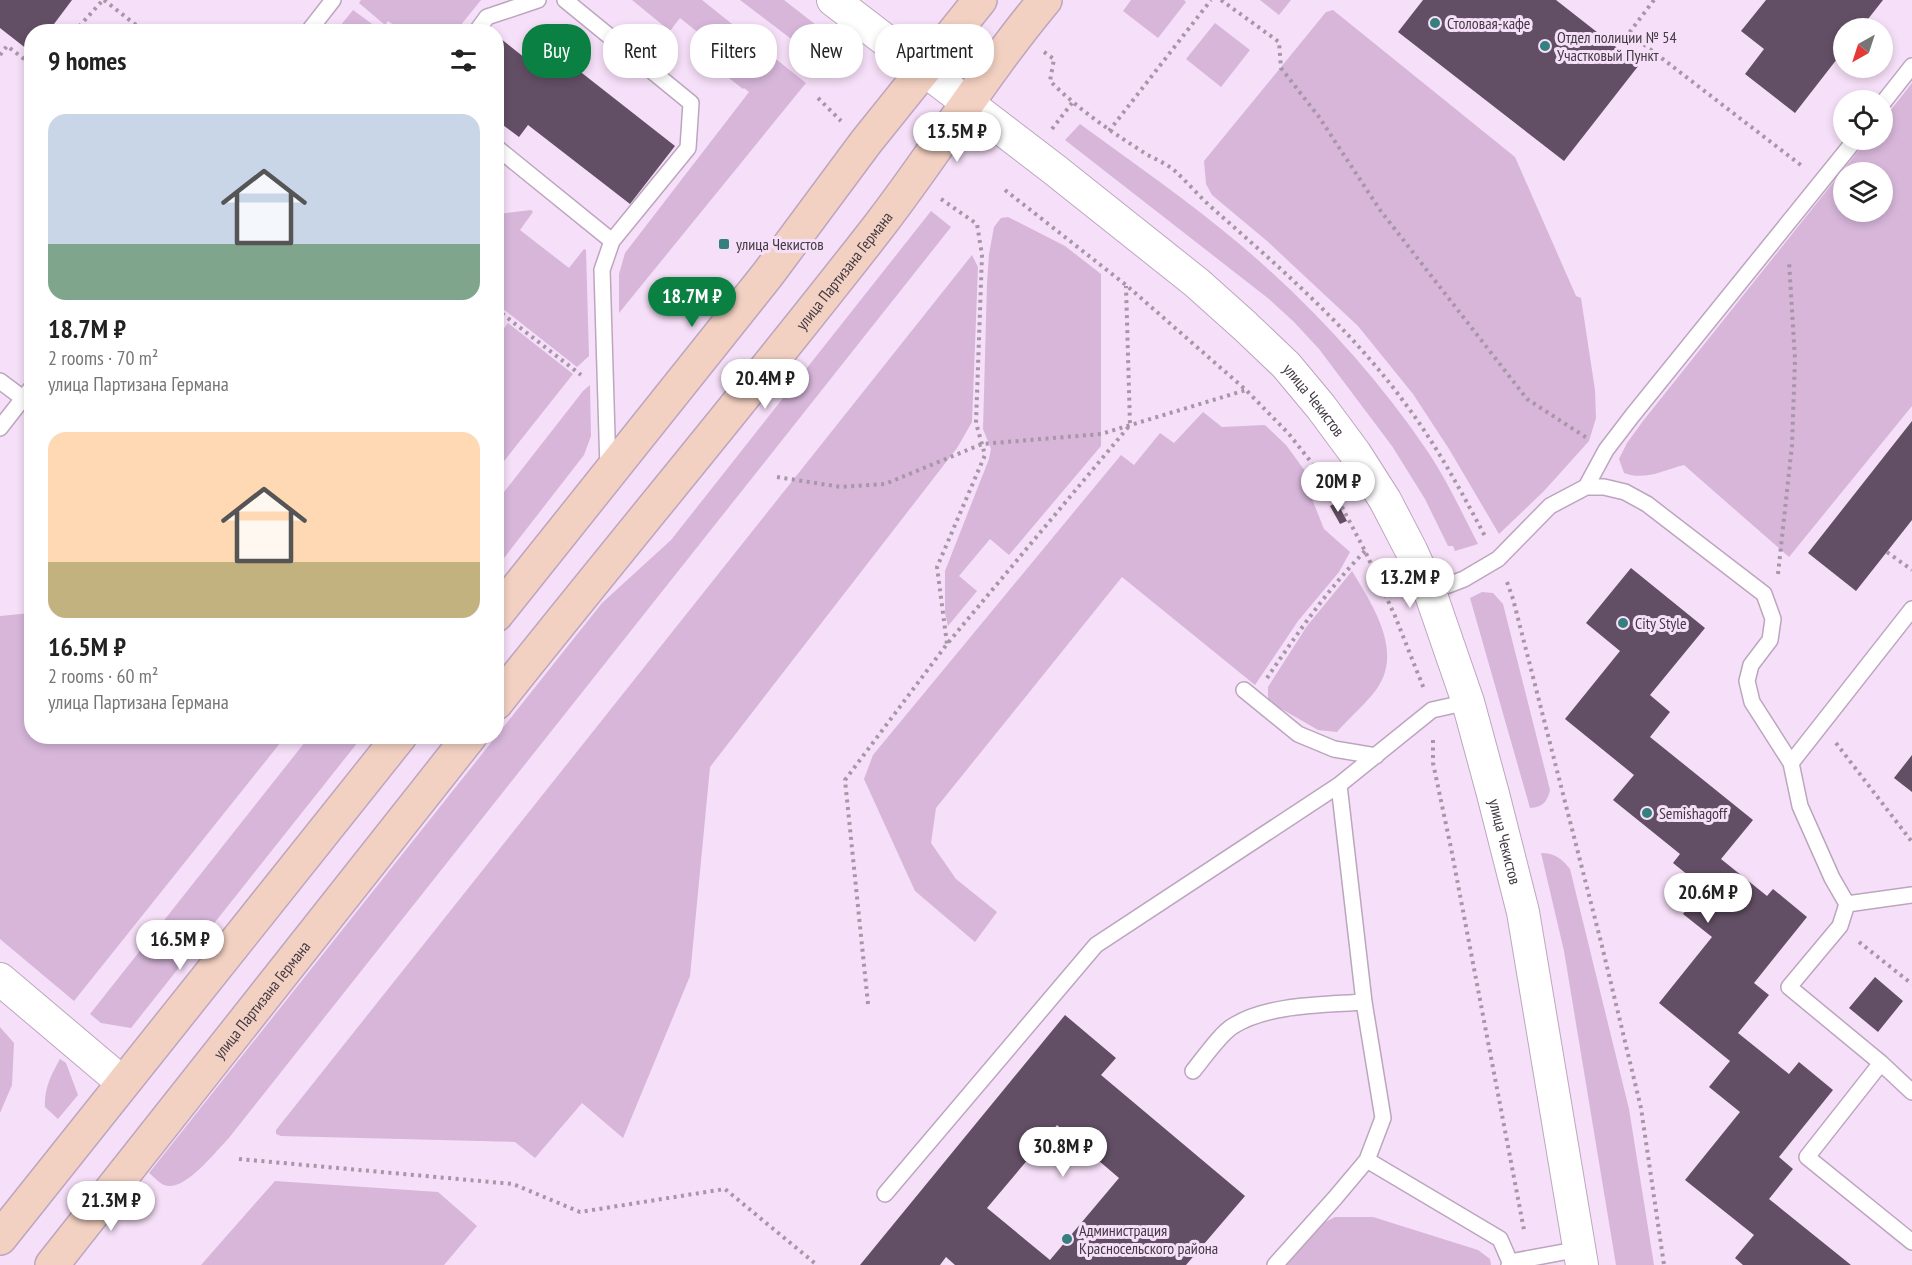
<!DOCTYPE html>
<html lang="en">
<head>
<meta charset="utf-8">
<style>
  body { margin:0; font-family:"PT Sans Narrow",sans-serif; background:#f6f6f6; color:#222; height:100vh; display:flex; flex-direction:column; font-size:22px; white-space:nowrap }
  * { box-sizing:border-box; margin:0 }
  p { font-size:20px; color:#767676 }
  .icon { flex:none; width:33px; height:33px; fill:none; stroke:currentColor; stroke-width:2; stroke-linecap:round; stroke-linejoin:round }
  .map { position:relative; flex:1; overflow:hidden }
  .sheet { position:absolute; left:24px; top:24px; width:480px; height:720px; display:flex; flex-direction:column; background:#fff; border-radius:24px; box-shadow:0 3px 9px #0003 }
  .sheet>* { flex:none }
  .hud { position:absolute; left:522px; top:24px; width:570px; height:54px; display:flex; gap:12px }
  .needle { width:39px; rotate:219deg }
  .buttons { position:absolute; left:1833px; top:18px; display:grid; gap:12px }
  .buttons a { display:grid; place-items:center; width:60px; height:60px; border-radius:50%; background:#fff; box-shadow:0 3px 9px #0003; font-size:30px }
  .price { position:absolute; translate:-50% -51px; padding:0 14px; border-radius:21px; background:#fff; color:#222; font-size:20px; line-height:39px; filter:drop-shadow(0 2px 3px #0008) }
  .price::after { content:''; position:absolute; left:50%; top:36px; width:18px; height:14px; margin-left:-9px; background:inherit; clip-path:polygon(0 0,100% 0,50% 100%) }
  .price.selected { background:#0b8043; color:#fff }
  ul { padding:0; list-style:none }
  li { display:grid; align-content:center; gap:12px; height:318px; padding:0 24px }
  li span { display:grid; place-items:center; height:186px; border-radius:18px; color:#555 }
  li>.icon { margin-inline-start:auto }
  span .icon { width:108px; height:108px; fill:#fffc; stroke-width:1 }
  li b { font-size:26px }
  h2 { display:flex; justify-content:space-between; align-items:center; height:72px; padding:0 24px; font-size:26px }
  .chip { padding:0 21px; border-radius:24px; background:#fff; box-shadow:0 3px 9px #0003; font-size:21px; line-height:54px }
  .chip.selected { background:#0b8043; color:#fff }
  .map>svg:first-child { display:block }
  .green { fill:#d7b6da; fill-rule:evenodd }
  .building { fill:#634f65; fill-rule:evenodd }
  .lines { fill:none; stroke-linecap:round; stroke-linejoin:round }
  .lane-casing { stroke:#bca6be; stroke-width:18 }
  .street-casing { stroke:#bca6be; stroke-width:34 }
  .secondary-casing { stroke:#bca6be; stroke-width:36 }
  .path { stroke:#a796a8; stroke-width:4; stroke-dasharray:3 4.5; stroke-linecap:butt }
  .lane { stroke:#fff; stroke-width:15 }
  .street { stroke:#fff; stroke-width:32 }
  .secondary { stroke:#f3d1c2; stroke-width:33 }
  .poi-dot { fill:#367f7f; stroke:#f6dff8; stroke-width:2 }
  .labels { text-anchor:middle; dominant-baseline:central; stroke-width:6; stroke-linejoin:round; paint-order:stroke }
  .poi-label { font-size:16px; fill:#423943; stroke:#f6dff8; text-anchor:start }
  .street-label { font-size:16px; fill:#423943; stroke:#f6dff8 }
</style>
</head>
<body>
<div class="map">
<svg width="1912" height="1265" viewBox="0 0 1912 1265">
  <rect width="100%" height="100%" fill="#f6dff8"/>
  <path class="green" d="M361,0H481L456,31L396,32L398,28L388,21L385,25L359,3Z
    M632,0H702L806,83L619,313V274L625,253L749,92L744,88L743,89L716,68L726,55L680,18L670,31Z
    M740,0H784L829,35L811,54Z
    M1131,0H1184L1186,2L1158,38L1123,11Z
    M1260,0H1291L1279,15Z
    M353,10L379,29L377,31H336Z
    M1333,10L1515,157L1576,296L1581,298L1595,390L1596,418L1589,441L1544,491L1499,534L1449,449L1413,394L1358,326L1267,241L1212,195L1206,184L1204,161L1326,12Z
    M1215,23L1250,50L1221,87L1186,59Z
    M1912,83V406L1789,557L1684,465C1664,470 1645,481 1624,473L1619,459L1627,443L1643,421L1867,140H1882L1883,120ZM1844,172H1882V212H1844Z
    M1080,124C1135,164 1191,203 1243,247C1313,307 1376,375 1428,452C1447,480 1462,513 1478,544L1455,551L1453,546H1448L1425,499L1392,446L1319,349L1294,322L1269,299L1065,140Z
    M531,210L533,212L520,230L569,268L584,249L586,250L589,356L577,367L497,304V213L498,214Z
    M931,211L951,227L228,1139C215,1152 184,1193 164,1185C159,1183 154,1177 149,1173L602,603L671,540Z
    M1008,217L1065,246L1101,274V446L1009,555L990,539L959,576L977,591L948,626L945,613V571L989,459L991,449L983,429L987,283L989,254L994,227L1001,218Z
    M972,255L978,267L972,422L957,448L710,767L690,976L623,1138L582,1103L535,1158L515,1142L281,1136L276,1134V1130Z
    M508,323L573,374L497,470V338Z
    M590,385L591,436L584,455L497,567V501L583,391Z
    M1203,412L1222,427L1265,425L1286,445L1305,471L1308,489L1324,529L1350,552L1339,572L1298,621L1255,685L1122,577L936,808L931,843L956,879L997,912L975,942L915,891L864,779L873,755L1121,455L1134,465L1160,433L1174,443Z
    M1352,571C1371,603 1403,649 1378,687C1369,701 1349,718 1337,732L1318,730L1268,701V687L1307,626Z
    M1482,592L1493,593L1503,604L1550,790C1547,802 1543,807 1530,808L1470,598Z
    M31,613L32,736L285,737L74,1001L0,939V616Z
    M309,737H362L131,1028L101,1023L90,1014Z
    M1541,853C1555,853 1562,859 1570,869L1629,1109L1654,1265H1616L1564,951Z
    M0,1027L14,1043L12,1085L0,1113Z
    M60,1059L66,1063L78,1095L58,1119L45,1107C44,1089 51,1075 60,1059Z
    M275,1181L438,1192L477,1226L444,1265H201Z
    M1335,1217H1373L1478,1250L1490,1259L1491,1265H1285L1321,1224Z"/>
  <path class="building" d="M0,0H72L48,32H32V53L0,28Z
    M1423,0H1556L1639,65L1564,161L1398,32Z
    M1766,0H1883L1861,28H1844V50L1795,113L1745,74L1764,49L1741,31Z
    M551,25L584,51L573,66L675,146L630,204L528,125L519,137L496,120V35L525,58Z
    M1912,421V520L1856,591L1808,553Z
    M1337,502L1347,521L1340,524L1330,506Z
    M1631,568L1705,628L1650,695L1670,712L1650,737L1753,820L1721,859L1767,896L1773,889L1807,917L1754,983L1769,995L1738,1033L1789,1074L1799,1062L1833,1090L1779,1157L1793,1169L1769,1199L1851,1265H1743L1735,1258L1754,1235L1685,1180L1740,1112L1709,1087L1730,1061L1659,1003L1712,937L1683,914L1704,888L1673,863L1680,854L1613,800L1634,775L1565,719L1620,651L1586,623Z
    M1912,755V792L1894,778Z
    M1875,977L1903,1001L1878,1032L1849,1008Z
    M1065,1015L1116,1058L1101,1075L1245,1196L1186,1265H955L946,1257L940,1265H860ZM1057,1125L1119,1178L1050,1260L987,1208Z"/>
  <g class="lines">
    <defs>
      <path id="lane" d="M565,0L691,103L688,148L612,241L602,270L608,469
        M308,32L333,0
        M476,32L487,17L538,0
        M1882,104L1912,66
        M496,147L612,241
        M0,381L32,405
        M0,428L32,387
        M1586,487L1606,450L1632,416L1855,140
        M1430,592L1464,579L1498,559L1550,506L1586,487H1604L1625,492L1647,504L1764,594L1773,619L1770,640L1751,665L1747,681L1752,702L1791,763L1800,806L1832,878L1847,904L1840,926L1789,987L1881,1063L1912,1092
        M1244,690L1298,734L1334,749L1376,756
        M1791,763L1912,609
        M1847,904L1912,895
        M1881,1063L1807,1157L1912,1242
        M1193,1071C1203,1059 1220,1034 1233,1026C1268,1004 1323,1005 1364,1002
        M1367,1160L1500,1239L1510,1262L1509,1265
        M885,1194L1096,945L1339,785L1432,710L1468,702
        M1510,1262L1580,1249
        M1275,1265L1335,1198L1367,1160L1383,1118L1364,1002L1339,785"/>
      <g id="street">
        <path id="s1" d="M833,0L1055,170L1197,283L1245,326L1286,365L1321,407L1355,453L1385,500L1411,550L1430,592L1468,702L1493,794L1523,912L1582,1265"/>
        <path d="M0,979L123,1083"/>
      </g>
      <g id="secondary">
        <path d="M496,615L768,274L866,142L980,0"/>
        <path id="s2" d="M496,703C623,543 754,387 879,226C936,152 985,72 1045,0"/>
        <path d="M0,1238L400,736"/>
        <path id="s3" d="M52,1265L470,736"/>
      </g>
    </defs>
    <use href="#lane" class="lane-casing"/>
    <use href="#street" class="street-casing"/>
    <use href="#secondary" class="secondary-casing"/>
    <path class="path" d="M104,0L145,32
      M1221,0L1279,42L1281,68L1319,117L1380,210L1527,399L1587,438
      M1654,0L1629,33L1802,166
      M74,32L103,0
      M1044,52L1054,59L1050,81C1077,108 1107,129 1140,150C1151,158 1165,162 1175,171C1187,182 1198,195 1210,206C1279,267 1349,327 1404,402C1436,444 1461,491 1486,538
      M0,55L7,46L32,65
      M818,98L841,121
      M1052,129L1072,103
      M1109,131L1211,0
      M1005,190L1126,285L1246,390L1289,434L1333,490L1365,551L1395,616L1424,689
      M941,199L977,224L982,255L976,423L985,455L937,567L947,644
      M496,309L581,375
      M777,477L841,487L885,484L982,444L1101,434L1246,390
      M1887,552L1912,570
      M1778,574L1792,445L1795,359L1789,261
      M1507,582L1513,599L1602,946L1641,1108L1664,1265
      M1267,678C1297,634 1327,590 1365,551
      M1433,740V763L1451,848L1524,1230
      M1836,743L1912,842
      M1859,942L1912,984
      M868,1004L845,780L947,644L1130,425L1126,286
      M239,1159L513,1184L580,1212L725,1189L817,1265"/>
    <use href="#lane" class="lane"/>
    <use href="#street" class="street"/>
    <use href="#secondary" class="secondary"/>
  </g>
  <g class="poi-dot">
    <circle cx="1435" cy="23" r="6"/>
    <circle cx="1545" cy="46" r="6"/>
    <rect x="718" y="238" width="12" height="12" rx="3"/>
    <circle cx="1623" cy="623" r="6"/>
    <circle cx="1647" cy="813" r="6"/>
    <circle cx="1067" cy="1239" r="6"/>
  </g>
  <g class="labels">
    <g class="poi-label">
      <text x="1447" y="23">Столовая-кафе</text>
      <text x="1557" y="37">Отдел полиции № 54<tspan x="1557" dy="18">Участковый Пункт</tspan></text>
      <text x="736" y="244">улица Чекистов</text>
      <text x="1635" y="623">City Style</text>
      <text x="1659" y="813">Semishagoff</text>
      <text x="1079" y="1230">Администрация<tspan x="1079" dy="18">Красносельского района</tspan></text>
    </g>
    <g class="street-label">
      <text stroke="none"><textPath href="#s2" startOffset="555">улица Партизана Германа</textPath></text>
      <text stroke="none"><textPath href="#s1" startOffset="627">улица Чекистов</textPath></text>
      <text stroke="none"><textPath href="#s1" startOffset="1113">улица Чекистов</textPath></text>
      <text stroke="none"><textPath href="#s3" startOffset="338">улица Партизана Германа</textPath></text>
    </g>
  </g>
</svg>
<div class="buttons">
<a><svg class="needle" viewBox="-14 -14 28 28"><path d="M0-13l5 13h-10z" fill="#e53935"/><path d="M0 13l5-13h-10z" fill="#767676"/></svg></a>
<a><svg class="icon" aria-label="locate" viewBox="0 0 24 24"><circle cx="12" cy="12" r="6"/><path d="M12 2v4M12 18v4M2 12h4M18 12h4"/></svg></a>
<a><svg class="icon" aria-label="layers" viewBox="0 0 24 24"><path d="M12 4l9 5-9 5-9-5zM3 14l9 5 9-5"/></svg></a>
</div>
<b class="price" style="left:957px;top:163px">13.5M ₽</b>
<b class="price selected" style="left:692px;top:328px">18.7M ₽</b>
<b class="price" style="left:765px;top:410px">20.4M ₽</b>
<b class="price" style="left:1338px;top:513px">20M ₽</b>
<b class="price" style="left:1410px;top:609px">13.2M ₽</b>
<b class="price" style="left:1708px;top:924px">20.6M ₽</b>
<b class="price" style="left:180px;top:971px">16.5M ₽</b>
<b class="price" style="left:1063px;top:1178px">30.8M ₽</b>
<b class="price" style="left:111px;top:1232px">21.3M ₽</b>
<div class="hud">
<a class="chip selected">Buy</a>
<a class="chip">Rent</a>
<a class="chip">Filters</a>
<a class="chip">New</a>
<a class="chip">Apartment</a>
</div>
<section class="sheet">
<h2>9 homes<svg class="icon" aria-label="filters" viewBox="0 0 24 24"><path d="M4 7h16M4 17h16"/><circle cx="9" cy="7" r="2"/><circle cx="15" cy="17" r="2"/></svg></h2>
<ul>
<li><span style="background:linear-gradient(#c9d6e8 70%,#7fa58c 0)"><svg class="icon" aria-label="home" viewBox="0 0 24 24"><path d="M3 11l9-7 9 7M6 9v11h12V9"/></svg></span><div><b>18.7M ₽</b><p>2 rooms · 70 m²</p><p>улица Партизана Германа</p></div></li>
<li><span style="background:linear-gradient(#ffd9b3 70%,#c2b280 0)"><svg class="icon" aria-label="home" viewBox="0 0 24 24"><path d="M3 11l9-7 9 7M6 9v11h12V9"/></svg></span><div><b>16.5M ₽</b><p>2 rooms · 60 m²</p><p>улица Партизана Германа</p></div></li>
</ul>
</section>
</div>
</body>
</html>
